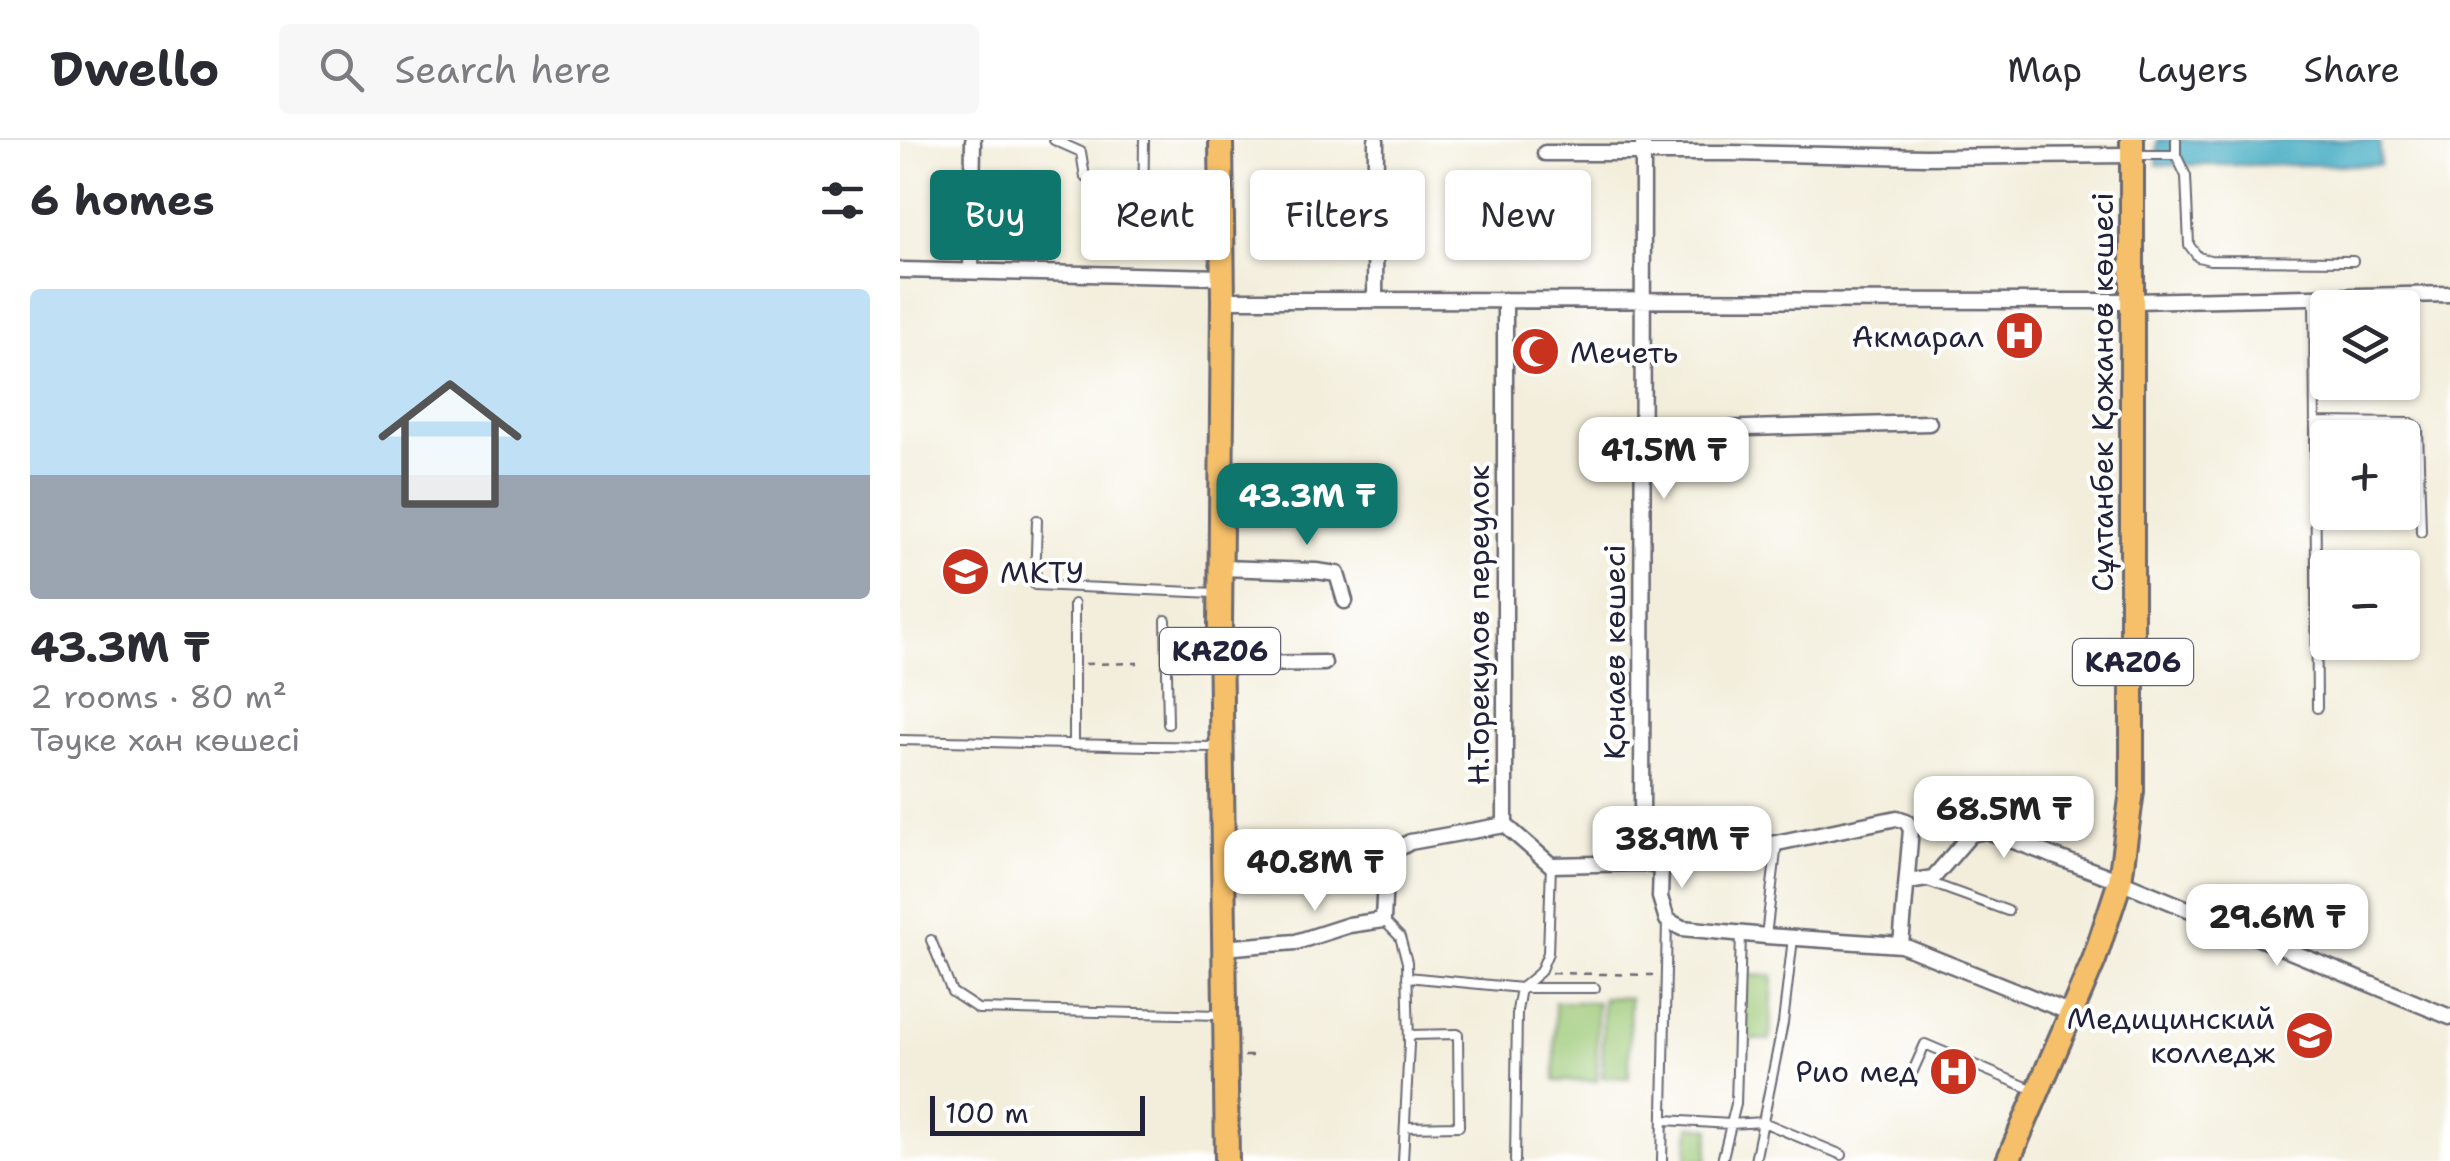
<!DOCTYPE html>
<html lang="en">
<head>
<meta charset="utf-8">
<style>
  body { margin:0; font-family:"Shantell Sans",sans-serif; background:#f7f7f7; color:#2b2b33; height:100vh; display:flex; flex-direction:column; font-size:38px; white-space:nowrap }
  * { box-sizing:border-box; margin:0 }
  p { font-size:32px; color:#7c7c81 }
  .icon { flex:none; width:55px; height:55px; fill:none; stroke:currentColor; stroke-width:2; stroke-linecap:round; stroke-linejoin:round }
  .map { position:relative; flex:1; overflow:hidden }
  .side { display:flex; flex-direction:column; background:#fff; width:900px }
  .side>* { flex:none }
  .top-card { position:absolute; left:30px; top:30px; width:950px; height:90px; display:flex; gap:20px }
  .controls { position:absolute; left:1410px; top:150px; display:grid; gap:20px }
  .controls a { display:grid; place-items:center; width:110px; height:110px; border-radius:10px; background:#fff; box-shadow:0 2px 8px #0004; font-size:50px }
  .scale { position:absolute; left:30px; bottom:25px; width:215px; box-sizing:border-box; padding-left:10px; border:5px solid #22223b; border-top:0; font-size:28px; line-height:35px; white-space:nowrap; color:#22223b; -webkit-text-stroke:8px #fff; paint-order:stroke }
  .price { position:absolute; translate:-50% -85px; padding:0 22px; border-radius:20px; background:#fff; color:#222; font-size:32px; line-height:65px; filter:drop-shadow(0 2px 5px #0008) }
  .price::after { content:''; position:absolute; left:50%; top:60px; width:30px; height:22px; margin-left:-15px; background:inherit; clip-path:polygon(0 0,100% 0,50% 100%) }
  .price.selected { background:#0f766e; color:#fff }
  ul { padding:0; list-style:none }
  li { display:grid; align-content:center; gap:20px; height:530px; padding:0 30px }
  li+li { border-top:2px solid #e1e1e2 }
  li span { display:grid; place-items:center; height:310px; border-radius:10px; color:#555 }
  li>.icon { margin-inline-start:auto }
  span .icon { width:180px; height:180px; fill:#fffc; stroke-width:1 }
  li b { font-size:42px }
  h2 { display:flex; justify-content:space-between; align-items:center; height:120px; padding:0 30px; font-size:42px }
  .chip { padding:0 35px; border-radius:10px; background:#fff; box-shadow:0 2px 8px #0004; font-size:35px; line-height:90px }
  .chip.selected { background:#0f766e; color:#fff }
  header { display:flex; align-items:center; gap:60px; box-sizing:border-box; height:140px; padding:0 50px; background:#fff; border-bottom:2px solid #e1e1e2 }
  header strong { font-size:48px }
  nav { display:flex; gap:55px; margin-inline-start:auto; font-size:35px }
  .search { width:700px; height:90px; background:#f7f7f7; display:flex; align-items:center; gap:25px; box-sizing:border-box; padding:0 35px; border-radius:10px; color:#7c7c81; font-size:38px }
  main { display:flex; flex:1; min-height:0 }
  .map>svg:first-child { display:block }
  .green { fill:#9cc976; stroke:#5f7658; stroke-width:2.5 }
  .water { fill:#43abc2; stroke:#32667e; stroke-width:2.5 }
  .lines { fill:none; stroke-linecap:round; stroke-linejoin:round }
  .service-casing { stroke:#6b6973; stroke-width:12 }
  .minor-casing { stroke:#6b6973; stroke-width:19 }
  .primary-casing { stroke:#6b6973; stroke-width:28 }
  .path { stroke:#6b6973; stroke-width:2.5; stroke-dasharray:8 8; stroke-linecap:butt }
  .service { stroke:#fff; stroke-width:8 }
  .minor { stroke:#fff; stroke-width:14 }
  .primary { stroke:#f6c06b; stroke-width:22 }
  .labels { text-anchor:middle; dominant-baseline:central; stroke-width:8; stroke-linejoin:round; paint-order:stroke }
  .shield { fill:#fff; stroke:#646476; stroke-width:2.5 }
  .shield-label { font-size:28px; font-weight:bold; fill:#22223b }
  .poi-label { font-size:30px; fill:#22223b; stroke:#fff; text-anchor:end }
  .street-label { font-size:30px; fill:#22223b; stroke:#fff }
</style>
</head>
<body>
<header>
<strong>Dwello</strong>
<div class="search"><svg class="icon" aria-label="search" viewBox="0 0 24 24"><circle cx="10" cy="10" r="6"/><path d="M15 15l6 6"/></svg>Search here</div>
<nav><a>Map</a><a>Layers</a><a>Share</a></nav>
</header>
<main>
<section class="side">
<h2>6 homes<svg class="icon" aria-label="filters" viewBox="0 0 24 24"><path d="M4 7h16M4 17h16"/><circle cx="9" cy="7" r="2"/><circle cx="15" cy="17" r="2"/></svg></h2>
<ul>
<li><span style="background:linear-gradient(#bfe0f5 60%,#9aa5b1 0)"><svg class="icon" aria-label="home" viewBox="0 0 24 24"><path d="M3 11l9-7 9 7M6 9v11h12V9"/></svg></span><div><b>43.3M ₸</b><p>2 rooms · 80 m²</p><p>Тәуке хан көшесі</p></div></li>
</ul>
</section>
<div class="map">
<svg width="1550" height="1021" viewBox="0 0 1550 1021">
  <rect width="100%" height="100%" fill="#fff"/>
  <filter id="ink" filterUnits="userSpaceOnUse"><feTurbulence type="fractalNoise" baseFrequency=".01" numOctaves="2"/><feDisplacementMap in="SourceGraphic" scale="20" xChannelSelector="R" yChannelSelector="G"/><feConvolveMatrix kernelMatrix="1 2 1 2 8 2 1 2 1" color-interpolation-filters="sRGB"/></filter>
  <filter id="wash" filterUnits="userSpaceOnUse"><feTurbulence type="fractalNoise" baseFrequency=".0048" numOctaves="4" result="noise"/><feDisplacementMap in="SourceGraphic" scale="40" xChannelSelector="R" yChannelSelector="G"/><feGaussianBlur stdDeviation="2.25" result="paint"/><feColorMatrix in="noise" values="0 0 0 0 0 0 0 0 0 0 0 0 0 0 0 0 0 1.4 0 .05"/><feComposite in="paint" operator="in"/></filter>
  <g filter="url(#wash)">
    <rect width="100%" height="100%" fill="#f3eedb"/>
    <path class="green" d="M845,835L873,836L870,900L842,899Z
      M703,857L730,858L729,938L702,937Z
      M655,862H697V941H655Z
      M790,986L810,988L807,1021H787Z"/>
    <path class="water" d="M1257,0H1480V25H1257Z"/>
  </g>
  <g filter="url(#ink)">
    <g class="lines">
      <defs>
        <path id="service" d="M154,0L181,12L185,37L205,46L243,55
          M1276,0V15L1286,36L1289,105L1298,117L1310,120L1453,121
          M1236,15H1276
          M243,92L244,0
          M1414,157L1417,568
          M1416,282L1511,283L1518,289L1521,392
          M137,380L135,445L315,453
          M174,464V605
          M266,480L268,584
          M267,524H318
          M0,600C107,602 213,606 320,607
          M1028,742L1108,771
          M483,780L500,797L507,822L509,904L503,1021
          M866,796L877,703
          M31,800L52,852L78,869L320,875
          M507,837L621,848H695
          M1013,931L1025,904L1136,951
          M765,980L830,984L863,982L942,1015
          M505,987L559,986L558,894L509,895
          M615,1021L617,871L621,848L640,832L648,813L651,725
          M762,1021L767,781
          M822,1021L836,964L841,794
          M855,1021L883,883L893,798"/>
        <path id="minor" d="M645,13H830L1025,17L1232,15
          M0,130L323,137
          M71,131L73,0
          M323,160L1233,161L1550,154
          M475,160L476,0
          M742,291L1029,283
          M321,428L416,431L437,434L445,461
          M321,524L424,523
          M605,685L651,725L742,723L761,727L760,757L767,780L782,788L866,796L1001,805L1171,873
          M742,723L743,0
          M761,727L997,678L1006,681L1011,689L1001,805
          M1008,742L1033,738L1071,694L1087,691L1220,741L1550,877
          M323,808L396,802L449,785L483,780L486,716L510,702L605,685V160"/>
        <path id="primary" d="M321,0L323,160L320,488L327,1021
          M1108,1021L1194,820L1220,741L1232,651V0"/>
      </defs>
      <use href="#service" class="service-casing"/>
      <use href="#minor" class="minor-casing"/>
      <use href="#primary" class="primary-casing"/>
      <path class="path" d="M185,524L238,523
        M651,833L753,835
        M344,916H358"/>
      <use href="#service" class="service"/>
      <use href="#minor" class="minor"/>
      <use href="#primary" class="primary"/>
    </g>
  </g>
  <defs>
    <symbol id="hospital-disc" viewBox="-11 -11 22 22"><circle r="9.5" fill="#c8321e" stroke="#fff"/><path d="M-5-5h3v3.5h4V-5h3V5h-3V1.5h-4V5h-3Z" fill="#fff"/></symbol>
    <symbol id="mosque-disc" viewBox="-11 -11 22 22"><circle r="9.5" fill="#c8321e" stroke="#fff"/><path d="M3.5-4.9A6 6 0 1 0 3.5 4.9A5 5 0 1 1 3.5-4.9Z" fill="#fff"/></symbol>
    <symbol id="university-disc" viewBox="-11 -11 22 22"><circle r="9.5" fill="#c8321e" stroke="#fff"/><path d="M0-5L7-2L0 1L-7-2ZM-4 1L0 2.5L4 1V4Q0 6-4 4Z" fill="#fff"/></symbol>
  </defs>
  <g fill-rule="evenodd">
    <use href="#hospital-disc" x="1092" y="168" width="55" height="55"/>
    <use href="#mosque-disc" x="608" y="184" width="55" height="55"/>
    <use href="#university-disc" x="38" y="404" width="55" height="55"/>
    <use href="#university-disc" x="1382" y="868" width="55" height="55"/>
    <use href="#hospital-disc" x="1026" y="904" width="55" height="55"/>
  </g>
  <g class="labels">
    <g class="shield">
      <rect x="260" y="488" width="120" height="46" rx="8"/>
      <rect x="1173" y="499" width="120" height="46" rx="8"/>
    </g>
    <g class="shield-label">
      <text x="320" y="511">KАZ06</text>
      <text x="1233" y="522">KАZ06</text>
    </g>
    <g class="poi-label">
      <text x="1084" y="196">Акмарал</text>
      <text x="670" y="212" text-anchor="start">Мечеть</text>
      <text x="100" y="432" text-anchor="start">МКТУ</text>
      <text x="1375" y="878">Медицинский<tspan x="1375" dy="34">колледж</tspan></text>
      <text x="1018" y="931">Рио мед</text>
    </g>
    <g class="street-label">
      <text transform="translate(1202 252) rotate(-90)">Сұлтанбек Қожанов көшесі</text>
      <text transform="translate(578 485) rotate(-90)">Н.Торекулов переулок</text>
      <text transform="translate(714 512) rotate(-90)">Қонаев көшесі</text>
    </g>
  </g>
</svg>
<div class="controls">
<a><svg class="icon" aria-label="layers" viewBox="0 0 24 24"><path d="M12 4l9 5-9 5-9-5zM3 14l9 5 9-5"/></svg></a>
<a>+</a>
<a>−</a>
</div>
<div class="scale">100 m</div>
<b class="price" style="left:764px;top:362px">41.5M ₸</b>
<b class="price selected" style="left:407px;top:408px">43.3M ₸</b>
<b class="price" style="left:1104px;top:721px">68.5M ₸</b>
<b class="price" style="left:782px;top:751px">38.9M ₸</b>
<b class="price" style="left:415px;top:774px">40.8M ₸</b>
<b class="price" style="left:1377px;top:829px">29.6M ₸</b>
<div class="top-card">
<a class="chip selected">Buy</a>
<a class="chip">Rent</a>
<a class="chip">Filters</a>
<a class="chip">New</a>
</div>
</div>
</main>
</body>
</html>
